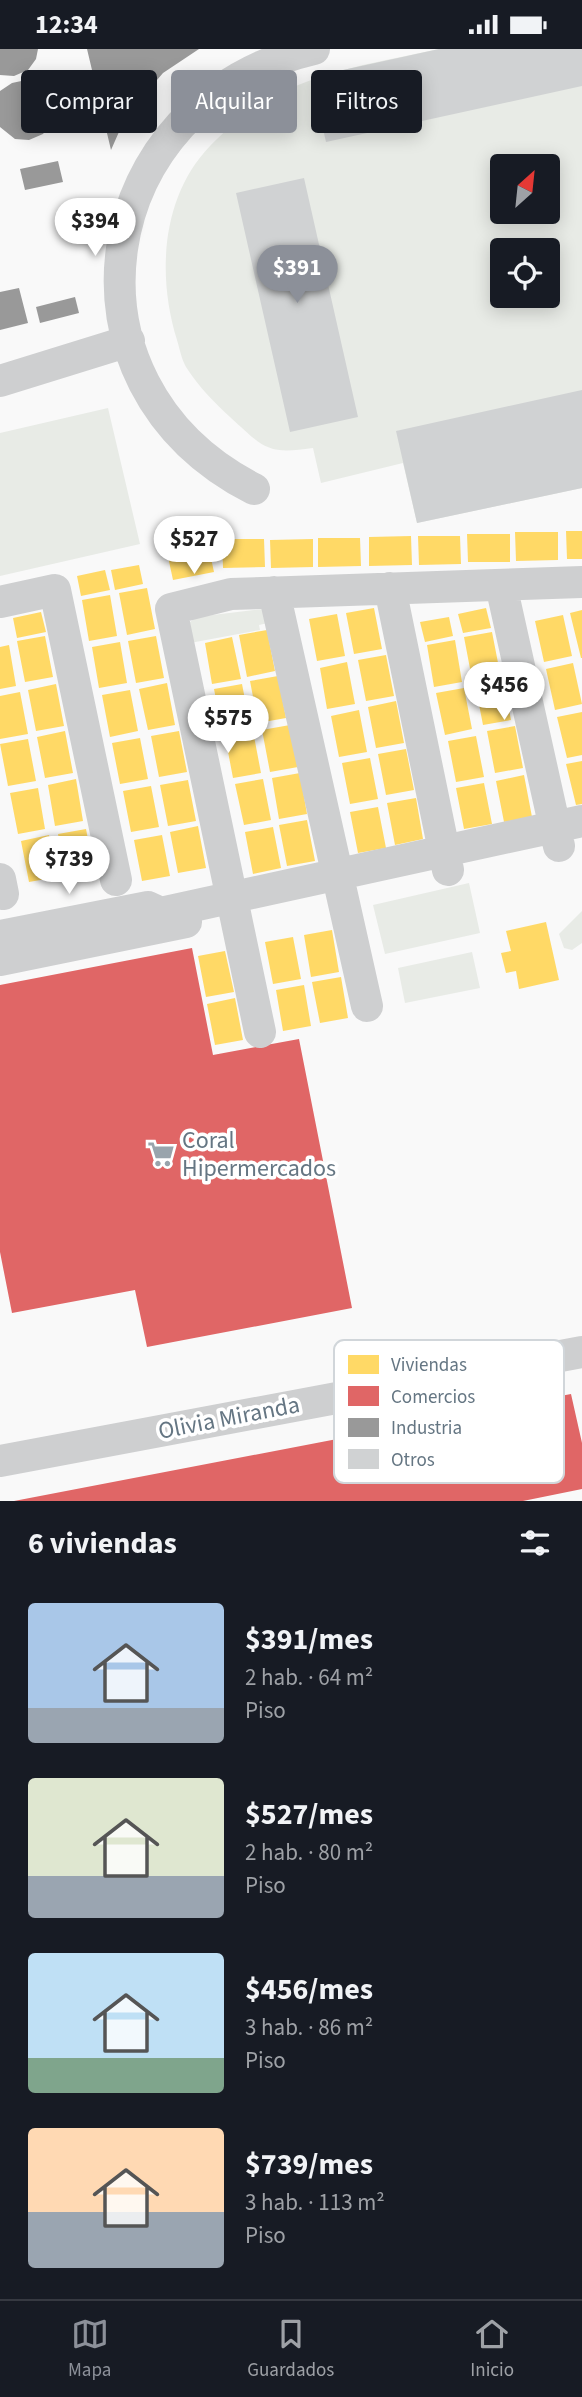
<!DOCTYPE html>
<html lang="es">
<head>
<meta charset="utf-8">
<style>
  body { margin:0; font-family:"Source Sans 3",sans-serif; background:#242831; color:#f1f3f6; height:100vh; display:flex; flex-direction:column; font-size:26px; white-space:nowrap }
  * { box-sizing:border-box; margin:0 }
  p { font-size:23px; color:#9ea1a6 }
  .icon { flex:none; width:38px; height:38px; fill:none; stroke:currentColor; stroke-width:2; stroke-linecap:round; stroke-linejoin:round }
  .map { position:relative; height:1452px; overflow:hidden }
  .sheet { display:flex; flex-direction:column; background:#171b24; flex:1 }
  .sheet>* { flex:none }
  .top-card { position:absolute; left:21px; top:21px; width:541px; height:63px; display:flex; gap:14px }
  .needle { width:46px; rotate:27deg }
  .tools { position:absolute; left:490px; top:105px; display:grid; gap:14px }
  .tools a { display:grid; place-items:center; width:70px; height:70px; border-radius:7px; background:#171b24; box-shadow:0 4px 18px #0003; font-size:35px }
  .price { position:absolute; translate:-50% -60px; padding:0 16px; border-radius:24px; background:#fff; color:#222; font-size:23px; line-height:46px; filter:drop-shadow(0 2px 4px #0008) }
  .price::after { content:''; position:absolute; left:50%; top:42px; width:21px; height:16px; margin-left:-10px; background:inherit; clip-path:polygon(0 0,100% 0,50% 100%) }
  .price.current { background:#8c9099; color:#fff }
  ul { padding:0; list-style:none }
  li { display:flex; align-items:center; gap:21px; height:175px; padding:0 28px }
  li span { display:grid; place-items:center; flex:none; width:196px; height:140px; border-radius:7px; color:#555 }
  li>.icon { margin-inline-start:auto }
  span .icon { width:84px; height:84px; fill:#fffc; stroke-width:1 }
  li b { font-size:30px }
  h2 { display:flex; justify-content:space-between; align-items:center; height:84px; padding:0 28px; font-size:30px }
  .pill { padding:0 24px; border-radius:7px; background:#171b24; box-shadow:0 4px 18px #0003; font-size:24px; line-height:63px }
  .pill.current { background:#8c9099; color:#fff }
  .status { display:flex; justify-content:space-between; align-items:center; height:49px; padding:0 35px; background:#171b24; direction:ltr }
  .status svg { height:19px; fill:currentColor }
  .tabs { display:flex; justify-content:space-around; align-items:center; height:98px; border-top:2px solid #363941; background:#171b24; font-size:19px; color:#9ea1a6 }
  .tabs a { display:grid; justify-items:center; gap:4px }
  .tabs .current { color:#8c9099 }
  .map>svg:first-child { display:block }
  .green { fill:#e8ebe6; fill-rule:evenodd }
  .homes { fill:#ffd966 }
  .shops { fill:#e06666 }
  .industry { fill:#999 }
  .building { fill:#d0d2d3 }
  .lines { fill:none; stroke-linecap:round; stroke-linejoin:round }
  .minor { stroke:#cecfd0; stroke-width:32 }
  .labels { text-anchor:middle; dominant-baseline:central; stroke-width:7; stroke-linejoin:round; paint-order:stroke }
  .poi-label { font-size:24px; fill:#657683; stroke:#fff; text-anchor:start }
  .street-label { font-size:24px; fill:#657683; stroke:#fff }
  .key { fill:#fff; stroke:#d1d6da; stroke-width:2 }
  .key-label { font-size:19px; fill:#657683 }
</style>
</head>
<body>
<div class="status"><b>12:34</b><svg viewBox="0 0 49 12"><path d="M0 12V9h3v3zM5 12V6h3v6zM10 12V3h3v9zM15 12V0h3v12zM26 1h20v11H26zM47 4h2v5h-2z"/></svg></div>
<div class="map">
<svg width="582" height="1452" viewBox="0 0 582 1452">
  <rect width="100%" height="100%" fill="#f9f9f9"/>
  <path class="green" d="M439,0H582V439L417,474L403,414L321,434L313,399C267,406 264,399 230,368C215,354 199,338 188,321C182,313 180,301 177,291C157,227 161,148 210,97C279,26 347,20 439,0ZM502,117H548V163H502ZM502,201H548V247H502Z
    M108,359L140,495L0,527V384Z
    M263,560L268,574L259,576L260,581L190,594V573L196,568Z
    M469,834L480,884L385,905L373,856Z
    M582,862V894L572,901L564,899L559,885Z
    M472,903L480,939L405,954L398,919Z"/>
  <path class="homes" d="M566,482H582V510H567Z
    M515,483H558V511L516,512Z
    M467,485H510V513H468Z
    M411,487L412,516L369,517V488Z
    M418,487H460L461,515L419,516Z
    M318,489H360L361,517L318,518Z
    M222,490H264L265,518L223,519Z
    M313,490V518L271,519L270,491Z
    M208,495L214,523L173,531L167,503Z
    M139,516L143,535L115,541L111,521Z
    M105,521L110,541L81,547L77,527Z
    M147,539L155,580L127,586L119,544Z
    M110,546L117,587L89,592L82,551Z
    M374,559L382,600L354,605L346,564Z
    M486,559L491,579L463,584L458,565Z
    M582,561V609H581L570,564Z
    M41,563L46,583L17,589L13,569Z
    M337,565L345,607L317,612L309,570Z
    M563,566L572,607L544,613L535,572Z
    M449,568L453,587L425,593L420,573Z
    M267,581L275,622L247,628L239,586Z
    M492,583L500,624L472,630L464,588Z
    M45,587L53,628L25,633L17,592Z
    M156,587L164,629L136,634L128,592Z
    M232,588L241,630L212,635L205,594Z
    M455,591L462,633L434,638L427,596Z
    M120,593L127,634L99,639L92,598Z
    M9,596L16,637L0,640V598Z
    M386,606L394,647L366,652L358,611Z
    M347,613L355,655L327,660L320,619Z
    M573,614L582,655L555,661L546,620Z
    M278,627L286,669L258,674L250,632Z
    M503,629L511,671L483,676L475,635Z
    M167,634L175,676L148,681L139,640Z
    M56,635L64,677L36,682L28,641Z
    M242,635L250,676L222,681L214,640Z
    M464,639L472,680L445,686L436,644Z
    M130,641L138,682L110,688L102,646Z
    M20,643L28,685L0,690V647Z
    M396,652L404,694L376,699L368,658Z
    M359,661L367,703L339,708L331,667Z
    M582,663V706L567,709L557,668Z
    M290,676L298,718L270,723L262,681Z
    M515,677L523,719L495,724L487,682Z
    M65,682L73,724L45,729L37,688Z
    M179,682L187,723L159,728L151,687Z
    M253,682L261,724L233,729L225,687Z
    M476,687L484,728L456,733L448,692Z
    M140,689L148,730L120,735L112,694Z
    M28,690L36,732L8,737L0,695Z
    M406,700L414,741L386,746L378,705Z
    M370,709L378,750L350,755L342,714Z
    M582,712V755L576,756L566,715Z
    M300,724L307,765L279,770L272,729Z
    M524,726L532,768L504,773L496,732Z
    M76,730L83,772L55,777L48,736Z
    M263,730L271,771L244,776L235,735Z
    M188,731L196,772L168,777L160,736Z
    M484,734L492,775L464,780L456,739Z
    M151,737L159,778L131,783L123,742Z
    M38,739L45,780L18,785L10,744Z
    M416,749L423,790L395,796L387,754Z
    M378,758L386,799L358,804L350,763Z
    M307,771L315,812L287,817L279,776Z
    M198,777L206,819L178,824L170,783Z
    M273,778L281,819L253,825L245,783Z
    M86,780L94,821L66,826L58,785Z
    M49,786L57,828L29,833L21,792Z
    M162,786L170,827L142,832L134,791Z
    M546,873L559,931L519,940L516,922L506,924L501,904L511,902L506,882Z
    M332,881L339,923L311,928L304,886Z
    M293,888L301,930L273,935L265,893Z
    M225,902L234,943L206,948L198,907Z
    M341,928L348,969L320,974L312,933Z
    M304,936L311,977L283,982L276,941Z
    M235,949L243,991L215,996L207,955Z"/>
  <path class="shops" d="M192,899L213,1006L299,990L352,1259L147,1298L135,1241L12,1264L0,1203V936Z
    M571,1345L582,1394V1440L523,1452H14Z"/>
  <path class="industry" d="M0,0H38L36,10L28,21L14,27L0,26Z
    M87,0H199L163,24L126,67L111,101Z
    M26,31L40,35L50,46L54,60L52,73L43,85L29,91L15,90L0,78V42L12,34Z
    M58,112L63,133L25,141L20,120Z
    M19,239L28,274L0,281V243Z
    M75,248L79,264L40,274L36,258Z"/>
  <path class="building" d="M439,0H582V37L326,93L311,28Z
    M304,129L358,368L290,383L236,144Z
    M582,341V439L417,474L396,382Z"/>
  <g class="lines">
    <path class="minor" d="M0,332L129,292
      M254,440C46,334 90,52 314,0
      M501,536L559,797
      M390,539L448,821
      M274,543L367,957
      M0,553L55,541L116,831
      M0,830L3,845
      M0,887L148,858L161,864L582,772
      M0,911L186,873
      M260,983L171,560L231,545L582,533
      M0,1412L582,1303"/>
  </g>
  <defs>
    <symbol id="supermarket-bare" viewBox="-9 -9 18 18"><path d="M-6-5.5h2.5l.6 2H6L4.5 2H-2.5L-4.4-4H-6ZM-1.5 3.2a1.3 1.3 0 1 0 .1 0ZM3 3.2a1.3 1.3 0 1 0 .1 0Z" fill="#99a4ac" stroke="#fff" stroke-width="2.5" paint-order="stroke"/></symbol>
  </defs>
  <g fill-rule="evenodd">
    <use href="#supermarket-bare" x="142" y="1086" width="38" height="38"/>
  </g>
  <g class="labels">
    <g class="poi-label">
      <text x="182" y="1091">Coral<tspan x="182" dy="28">Hipermercados</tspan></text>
    </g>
    <g class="street-label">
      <text transform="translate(229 1369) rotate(-11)">Olivia Miranda</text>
    </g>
  </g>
  <rect x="334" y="1291" width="230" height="143" rx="10" class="key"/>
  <rect x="348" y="1306" width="31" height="19" fill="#ffd966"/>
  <rect x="348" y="1337" width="31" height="20" fill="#e06666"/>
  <rect x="348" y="1369" width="31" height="19" fill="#999"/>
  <rect x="348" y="1400" width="31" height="20" fill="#d0d2d3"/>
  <g class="key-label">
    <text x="391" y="1322">Viviendas</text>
    <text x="391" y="1354">Comercios</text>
    <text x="391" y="1385">Industria</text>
    <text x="391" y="1417">Otros</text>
  </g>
</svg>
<div class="tools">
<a><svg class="needle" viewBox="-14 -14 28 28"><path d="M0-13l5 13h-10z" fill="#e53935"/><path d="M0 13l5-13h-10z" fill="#9ea1a6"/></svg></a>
<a><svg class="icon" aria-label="locate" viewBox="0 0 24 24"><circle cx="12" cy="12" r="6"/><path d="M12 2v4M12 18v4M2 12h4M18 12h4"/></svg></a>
</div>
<b class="price" style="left:95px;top:209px">$394</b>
<b class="price current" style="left:297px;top:256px">$391</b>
<b class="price" style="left:194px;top:527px">$527</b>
<b class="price" style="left:504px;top:673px">$456</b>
<b class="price" style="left:228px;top:706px">$575</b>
<b class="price" style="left:69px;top:847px">$739</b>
<div class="top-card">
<a class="pill">Comprar</a>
<a class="pill current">Alquilar</a>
<a class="pill">Filtros</a>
</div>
</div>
<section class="sheet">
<h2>6 viviendas<svg class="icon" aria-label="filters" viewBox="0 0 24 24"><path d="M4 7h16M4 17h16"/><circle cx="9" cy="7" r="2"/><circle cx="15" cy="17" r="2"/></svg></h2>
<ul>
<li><span style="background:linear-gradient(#a9c7e8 75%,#9aa5b1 0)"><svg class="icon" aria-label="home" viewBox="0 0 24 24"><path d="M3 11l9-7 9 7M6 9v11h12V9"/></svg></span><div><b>$391/mes</b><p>2 hab. · 64 m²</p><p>Piso</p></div></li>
<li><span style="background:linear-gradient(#dfe7d0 70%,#9aa5b1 0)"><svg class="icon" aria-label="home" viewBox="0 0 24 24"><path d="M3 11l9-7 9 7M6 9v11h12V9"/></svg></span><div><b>$527/mes</b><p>2 hab. · 80 m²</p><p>Piso</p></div></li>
<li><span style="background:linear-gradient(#bfe0f5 75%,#7fa58c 0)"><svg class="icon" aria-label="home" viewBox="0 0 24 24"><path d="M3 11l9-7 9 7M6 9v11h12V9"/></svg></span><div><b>$456/mes</b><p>3 hab. · 86 m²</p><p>Piso</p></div></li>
<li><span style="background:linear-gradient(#ffd9b3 60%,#9aa5b1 0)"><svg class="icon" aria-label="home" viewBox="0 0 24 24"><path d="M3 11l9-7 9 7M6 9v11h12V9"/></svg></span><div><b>$739/mes</b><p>3 hab. · 113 m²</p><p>Piso</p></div></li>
</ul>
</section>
<nav class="tabs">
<a class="current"><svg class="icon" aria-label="map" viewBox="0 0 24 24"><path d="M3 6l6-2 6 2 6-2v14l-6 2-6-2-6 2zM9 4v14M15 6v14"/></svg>Mapa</a>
<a><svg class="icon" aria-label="saved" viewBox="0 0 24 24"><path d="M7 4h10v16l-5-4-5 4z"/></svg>Guardados</a>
<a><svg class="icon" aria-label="home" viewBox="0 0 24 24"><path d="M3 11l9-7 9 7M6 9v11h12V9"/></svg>Inicio</a>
</nav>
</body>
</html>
